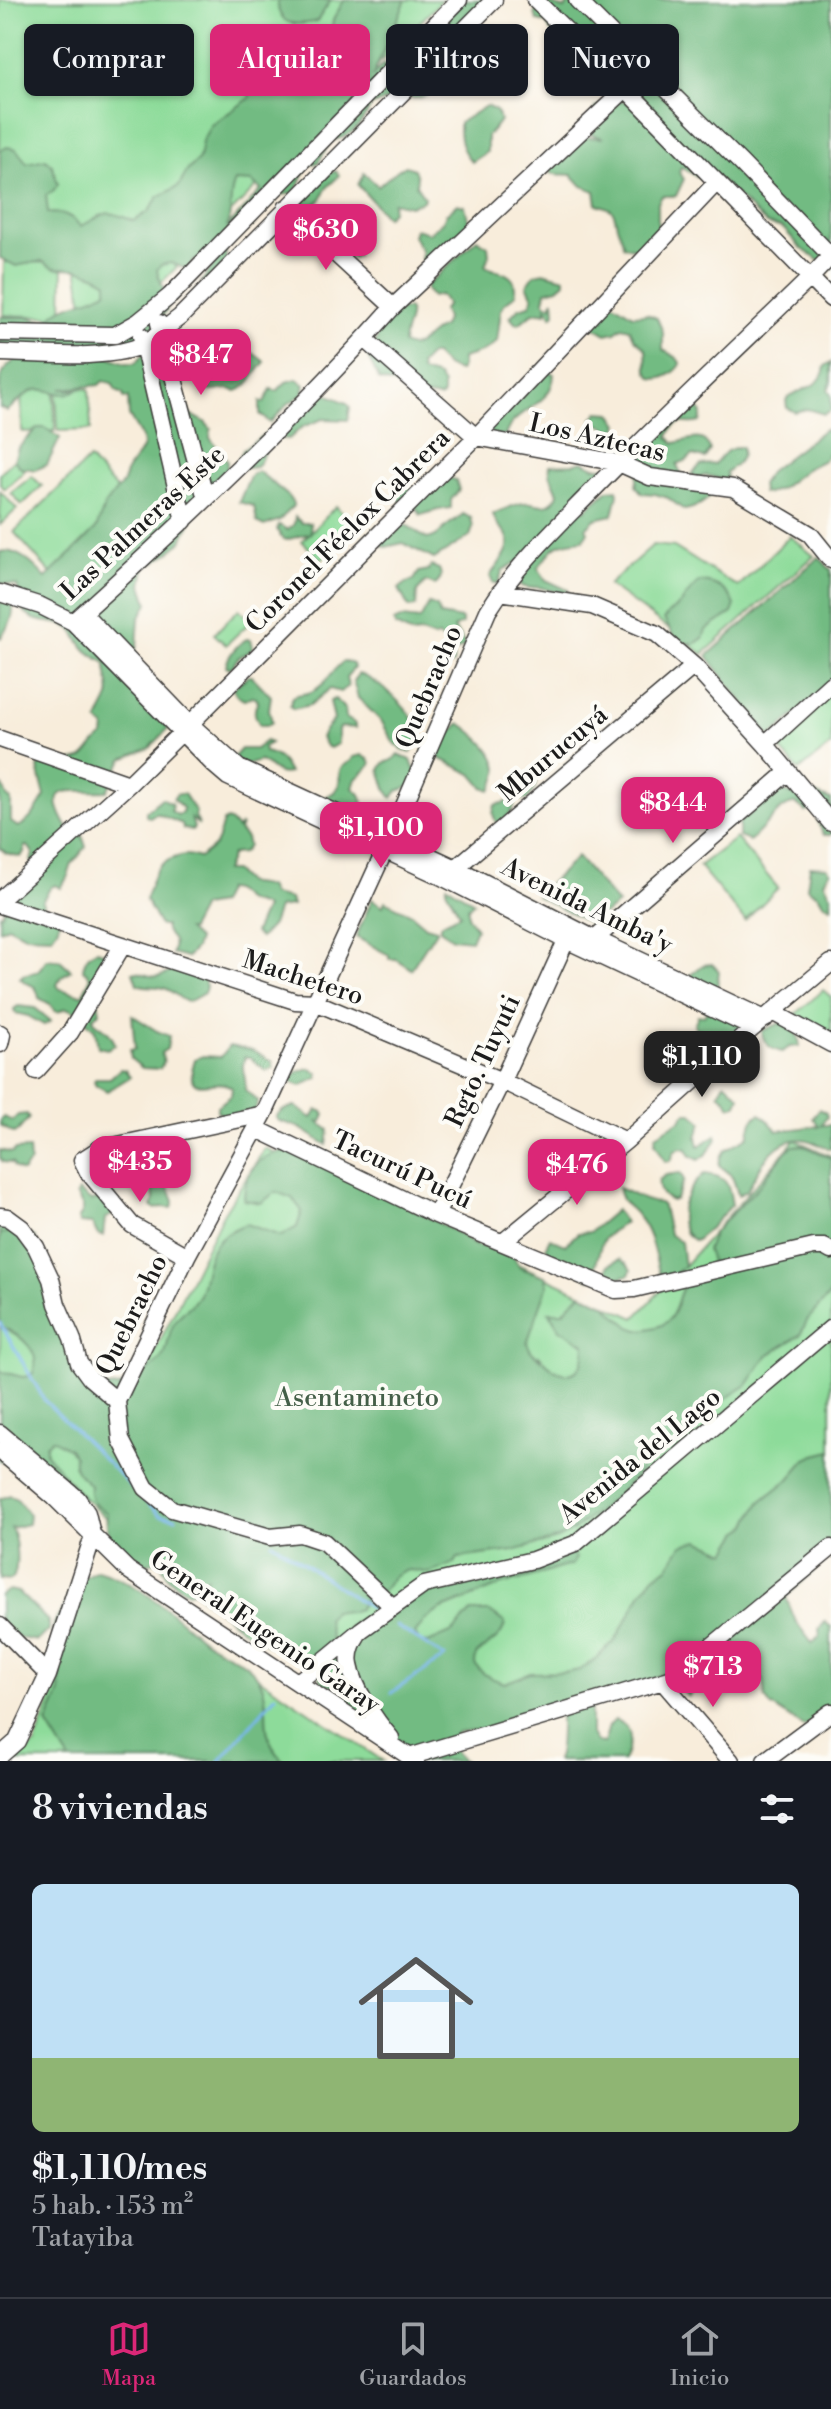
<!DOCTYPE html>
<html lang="es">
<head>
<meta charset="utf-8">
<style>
  body { margin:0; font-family:"Libre Bodoni",serif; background:#242831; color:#f1f3f6; height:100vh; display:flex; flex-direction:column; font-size:30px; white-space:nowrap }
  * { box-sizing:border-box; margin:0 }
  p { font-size:26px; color:#9ea1a6 }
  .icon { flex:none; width:44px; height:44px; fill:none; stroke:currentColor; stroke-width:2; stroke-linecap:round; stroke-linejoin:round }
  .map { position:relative; height:1761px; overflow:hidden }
  .panel { display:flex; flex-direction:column; background:#171b24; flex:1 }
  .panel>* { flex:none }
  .hud { position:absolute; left:24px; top:24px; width:784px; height:72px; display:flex; gap:16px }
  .price { position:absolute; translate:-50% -68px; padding:0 18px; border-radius:16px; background:#db2777; color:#fff; font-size:26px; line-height:52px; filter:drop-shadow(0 2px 4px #0008) }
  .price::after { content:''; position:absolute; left:50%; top:48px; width:24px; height:18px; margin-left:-12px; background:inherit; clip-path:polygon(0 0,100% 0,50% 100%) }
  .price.active { background:#222; color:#fff }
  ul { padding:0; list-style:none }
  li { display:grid; align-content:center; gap:16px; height:424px; padding:0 32px }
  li+li { border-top:2px solid #363941 }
  li span { display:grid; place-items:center; height:248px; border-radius:12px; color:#555 }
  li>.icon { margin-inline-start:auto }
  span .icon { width:144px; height:144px; fill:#fffc; stroke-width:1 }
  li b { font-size:34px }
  h2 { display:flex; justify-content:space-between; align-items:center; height:96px; padding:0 32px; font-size:34px }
  .chip { padding:0 28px; border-radius:12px; background:#171b24; box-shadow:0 2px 6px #0004; font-size:28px; line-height:72px }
  .chip.active { background:#db2777; color:#fff }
  .dock { display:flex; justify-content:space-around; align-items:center; height:112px; border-top:2px solid #363941; background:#171b24; font-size:22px; color:#9ea1a6 }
  .dock a { display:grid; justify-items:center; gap:4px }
  .dock .active { color:#db2777 }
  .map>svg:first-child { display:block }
  .green { fill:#8ddb9a; stroke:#547c5b; stroke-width:2 }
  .forest { fill:#72bb82; stroke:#476c4f; stroke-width:2; fill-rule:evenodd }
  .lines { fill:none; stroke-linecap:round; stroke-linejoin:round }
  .stream { stroke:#79b7ed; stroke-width:3 }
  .minor-casing { stroke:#3d3b39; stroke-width:19 }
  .minor { stroke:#fff; stroke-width:16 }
  .labels { text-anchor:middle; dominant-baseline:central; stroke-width:8; stroke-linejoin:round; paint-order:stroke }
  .street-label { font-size:26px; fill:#1c1c1c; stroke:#fdfcf7 }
  .park-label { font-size:26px; fill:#445f48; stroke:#fdfcf7 }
</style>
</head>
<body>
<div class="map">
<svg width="831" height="1761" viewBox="0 0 831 1761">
  <rect width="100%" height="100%" fill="#fdfcf7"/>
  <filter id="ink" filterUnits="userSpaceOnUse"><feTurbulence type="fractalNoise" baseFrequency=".0125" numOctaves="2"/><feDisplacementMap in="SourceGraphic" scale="16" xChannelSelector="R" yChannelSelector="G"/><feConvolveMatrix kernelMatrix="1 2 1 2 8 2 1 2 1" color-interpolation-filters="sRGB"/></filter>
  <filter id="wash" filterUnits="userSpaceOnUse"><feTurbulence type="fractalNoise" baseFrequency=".006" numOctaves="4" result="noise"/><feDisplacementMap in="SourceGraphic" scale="32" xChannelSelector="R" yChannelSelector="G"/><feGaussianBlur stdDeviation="1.8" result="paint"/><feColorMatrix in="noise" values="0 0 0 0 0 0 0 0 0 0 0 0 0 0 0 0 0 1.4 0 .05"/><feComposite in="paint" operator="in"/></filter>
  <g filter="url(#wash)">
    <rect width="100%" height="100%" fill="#f8eddb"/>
    <path class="green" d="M0,0H442L148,296L85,316L74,249L0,242Z
      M4,262L63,263L62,317L3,315Z
      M56,388L89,389L91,430L58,431Z
      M21,389L54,390L55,431L22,432Z
      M89,459L130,504L55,578L14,532Z
      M14,460L24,471L5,489L0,484V473Z
      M32,476L42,486L22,505L11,493Z
      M0,491L17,509L0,525Z
      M336,506L356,529L321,560L302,541Z
      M790,536L814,556L703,654L608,585L653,545L674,547L738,587Z
      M239,609L251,621L226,645L214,634Z
      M831,691V745L799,771L772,740Z
      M736,838L778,888L745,921L699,866Z
      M823,990L831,997V1034L796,1014Z
      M795,1140L831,1156V1521L649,1673L413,1724L248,1634L133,1543L0,1419V1224L23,1236L99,1390L139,1383L223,1214L265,1148L635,1318L684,1266Z
      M97,1570L383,1761H15L35,1745Z"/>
    <path class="forest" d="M277,0H331L317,21C296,26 278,27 277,0Z
      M344,0H406L372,77L383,64L391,66L452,0H491L476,30L495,26C500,38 509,42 518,52L515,69L510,76H502L495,72L492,54L475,48L458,52L456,59L461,58L463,68L455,76L435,59L426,79L432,86L430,94C418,101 410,97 397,98C389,99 381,104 372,105C362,123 352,139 331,140L318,163L309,164C297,179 305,198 277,194L252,226L222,245L226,253V262L211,280L201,282L219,257L193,261L187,269L171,263L161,265L157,270C159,282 169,294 168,306C167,312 161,318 158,322C137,348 105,346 76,344L126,363H135L154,344L163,347L190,414L205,422L211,429L210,438L227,460V469L193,517L182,541L169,553L145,568L142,585L148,603L139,619L137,646L131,658L168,729L150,748L123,759L107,791C71,793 39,780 69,830L82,835L86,847L72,864L68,876L61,888L56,885L51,887L42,901L45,909L61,918L57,929L52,936L25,935L8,926L0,930V914H2C7,896 27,879 43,872V868L31,862L33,853L28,846H25V850L21,857L6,853L0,848V786H3L7,797L11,800V822L18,827C31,822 37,808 45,796L38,768L44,760C56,760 76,765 85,756C92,749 95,741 104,736L105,727L98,722C100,713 106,706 109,697C112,686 105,674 106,663C99,659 90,655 85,649C79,642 76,633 70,628C55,618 36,627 24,611C19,603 20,594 17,586L0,583V552C17,547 36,567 46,578L96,529L105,505L122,484L128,468L139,454L143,446L142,438L129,416L128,398L124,399L123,394L116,391L112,383L103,381L99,385L61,389L77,390C58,401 50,385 33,391C24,394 15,405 7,411L0,408C0,400 0,391 0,383C4,352 50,348 72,344L53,343L0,356V317H29L47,323C60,300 87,305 107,290V282C101,277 83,270 75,269C59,266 59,273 42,261L16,266L0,258V151L7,147L16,149L27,163L46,159L52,165L58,184L53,191L46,195L48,213C62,213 71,214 80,226C109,214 100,207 134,221L149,211L158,197L179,186L187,171L199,159L202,141L211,125L250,98C249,89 243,84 240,75L247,59L264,51L272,56L278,73L287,71C295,56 303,43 320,53L329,46L333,20ZM235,181L252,182L261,190L227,228C233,212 228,196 235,181Z
      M566,0H831V269L801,248L783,228L767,224L715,176H696L681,167L679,172L684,179L676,196H662L658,203V232C649,245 638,253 623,245C623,236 619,234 617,226C614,210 614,209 597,204L595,191L582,186L572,175C562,173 552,178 547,168L583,137L603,138L585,132L595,107L613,100L632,102C628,88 622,72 633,60L603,62L560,35L551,32L546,23L537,21L535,13L539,5L547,3L565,9L569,2Z
      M486,106L496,111L500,121L487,136V152L472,162C460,149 459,140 459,123Z
      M406,166L414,169L417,177L416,185L424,197L423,201L410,206L393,202L392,211L386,217L358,185L364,173L378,186L399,169Z
      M336,171L339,175C335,181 328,185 325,191C320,202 318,205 305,208L301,205L318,177Z
      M457,204L465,206L470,226L440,255L424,261L421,259L422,251L413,236L415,229L429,233L443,221L446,214Z
      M348,217H353L355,222V226L350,227L357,255L353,258L338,247L330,230L342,224Z
      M477,239L488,246L489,255L485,266C496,272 507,271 514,281L516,294L504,304L501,310L497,341C489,350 474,355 462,358V367L459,371L447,367L435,355H430L420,365L421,372L438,377L443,385V395L440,398L427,396L419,401C405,398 408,394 398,386C392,382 385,383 379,380L366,353L377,340V331L400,309H409C411,322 403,332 403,344C419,354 428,330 443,327L446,319L443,310L447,304L440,295L432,297L426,290V286Z
      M543,272L565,278V282L558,288L546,291L544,301L551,306L554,299L555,313L552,316L546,306V313C534,309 528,317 519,324L515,323L510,317L519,308L530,305L533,297L527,285L534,275Z
      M614,303L633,315L647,314L657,318L663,332V350L676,357L681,364C676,373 662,381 652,378L647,371L646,349L634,338L630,329L622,327L615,332L606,334L591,325L610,304Z
      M246,348L265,362C257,370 248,389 236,391C234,391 231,389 229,389C218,389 214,394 202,388L200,380L208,369L210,373L225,363L237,349Z
      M831,362V383L828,389L831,396V410L824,414L807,409L795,412L787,408L786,400L789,396C805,388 823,386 825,366Z
      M550,372L554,374C553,400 530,405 514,421C509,425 507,432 504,437L481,432L546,373Z
      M297,379L305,385L303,394L288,404L270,423L260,414V401L264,403L271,389L277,391L286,382Z
      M322,392L347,403L350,407L348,420L323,419L302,427L289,439L276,438L264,451L261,460L256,467L239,469L237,462L243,450Z
      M691,399L702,413L700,422C685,427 676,414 668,437L674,443C687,442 704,430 710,450L705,458L692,455L686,461L677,464C681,481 699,484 714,490C710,500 695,509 684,510L668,498L655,494L642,493L636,486L638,472L628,454Z
      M598,412L611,413L619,424L617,430L608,429L605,426L593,424V419Z
      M37,428H45L60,438L47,465L35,470L26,468L24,471L14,460L18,448Z
      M825,429L831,433V450L824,460L806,469L780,489L766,494L762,493L761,484L771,470Z
      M737,447H742C744,459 735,466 726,472L727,477L724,480C715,479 708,472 699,478L691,474L701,465L714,464L727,451Z
      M582,461L595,467H605L580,509L585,510L608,490L617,489L618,494L613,515L595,519L586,528L588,532L583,540C554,543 555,546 538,568L546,580L568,590L566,594L538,587L529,588L521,586L519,561L503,570L498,583H493L490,576C499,562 518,546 503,530C498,525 495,522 493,514C502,510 515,504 524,503C538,501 548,513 558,494C556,483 548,478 550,465L573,464Z
      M258,471L287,495L294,505L280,520L264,526L257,522L254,506L239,502L250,476Z
      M444,476L456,480L459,490L451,500V508L438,510L421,515L416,508L403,504L397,497L398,493L405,487L417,491Z
      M463,514L471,518L473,528L470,536L434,559L403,543L386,547L378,543L395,525C411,523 414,532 427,539C439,537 439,532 448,525C453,521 458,519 463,514Z
      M295,517L302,523H310L311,533L286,540L281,537L277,529L279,525L288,530L294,524Z
      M819,557L831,570V683L770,737L707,656Z
      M431,566L439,569C442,575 441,581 435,585L426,582L417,592L416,606L411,608L408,606L399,589L406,583L414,580L419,572L428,570Z
      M700,582C716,582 729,591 735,605L732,613L706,630L703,638L696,643H677L664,619C668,611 674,611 680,604C687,596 691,588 700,582Z
      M0,600L12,606C16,618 6,628 0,639Z
      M429,604L437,607L440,615L462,619V624L454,628L466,646L454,652L453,664L445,667L444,659L448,651L445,642L438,636L434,638L421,633L412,634L395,626L394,622L402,618L420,620Z
      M247,639H251L253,647C249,653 243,654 238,658C235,661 235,665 230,668L226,666C227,657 238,643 247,639Z
      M344,661L353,664L354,668L346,677L348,686L340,692L330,689L310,705L293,709L290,706L292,697C299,693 303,695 311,692C326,686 332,669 344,661Z
      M358,674C376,678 420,715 418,736C418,741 414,748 411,753L403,750L393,742L382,722L358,698L353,681Z
      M248,676H252L271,696L269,709L272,722L268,725H260C254,715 253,711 258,701L256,697L252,696L244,700C239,698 235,693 233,688Z
      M335,699L345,709L346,718L354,723L356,728L341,727L338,730V744L330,748L326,746L321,738L325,730L334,720L330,701Z
      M460,723C473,732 499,753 498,771C498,777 494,784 491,790L483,787L472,774L437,757V747Z
      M266,741L270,743L263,747L264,752C277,754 283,761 289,773C275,777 271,765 260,761L247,765L232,759L241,749H255Z
      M398,754L411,760L414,768L424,778L423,782L398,791L392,798L387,791L380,770L384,763L393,760Z
      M362,755L370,760L371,765L356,779L353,788L360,794L363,802L357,809L348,811L325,801L326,797L334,792L339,785C341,769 335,770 351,761L353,757Z
      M533,778L536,780L535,788L527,800H518L514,792L516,782Z
      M781,790L802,798L815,794L831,800V835H824L818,823L815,808L806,812C803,809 800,805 795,804C781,802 761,834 749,841L739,837V822Z
      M177,794H184L196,812L195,816L199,825L191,818L194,828L192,830L183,829L182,824L156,813L150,817L146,816V811L162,798L172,804L171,811L178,815L182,812L183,808L173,799Z
      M511,801L515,803C513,812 506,821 496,823L493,814L495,805Z
      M227,820L231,822L237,829L241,825L239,831L246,838L248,846L243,853L232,854L225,871H234C252,891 247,880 268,887L272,895L290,899L292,906L278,908L272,925L260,938L254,933L265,908C258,902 255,905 247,901C238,897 238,889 226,889L219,904L202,907L190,930H187L198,940L195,949L186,958L172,954C177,933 168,943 165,926H160L145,899C154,880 151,866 174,858C185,854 188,854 199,858C221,843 215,845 223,822Z
      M577,857L618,904L591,924L537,896Z
      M810,866L827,867L830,871L824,882L831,895V907L823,903L819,896L807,888Z
      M447,885L474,902L468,908V917L476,928L471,940L452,938L440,929V924L460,914L446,889Z
      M372,899L383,906L385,901L412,914L426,926L437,929L411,969L396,959H389V955L356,937Z
      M97,950L106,953L108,957L97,994L100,1012L93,1017L94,1021C103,1029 112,1032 115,1045L107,1049L98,1047L95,1030C86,1022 78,1011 66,1008L58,1012L55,1011L50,1004L39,998C35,980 31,989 20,978L23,975L38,971L47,959L60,960L71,970L61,977L57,985L60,989L82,995L90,979L89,975L83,970C84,960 88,953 97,950Z
      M712,964L719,971L717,988L752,1017L737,1034L716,1043L705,1036L703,1030L697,1029L694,1025L698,1015L704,1016L707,1011L688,977L703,965Z
      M175,970L204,979L206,987L204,993L188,1002C178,999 174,991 164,988C154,985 146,988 137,984L133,972C141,971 144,975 151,976C160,978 168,973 175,970Z
      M18,1006L35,1008L51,1021L44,1025L28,1016L15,1013L14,1009Z
      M132,1015L157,1031L169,1036L167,1049L161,1053L164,1061L160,1069L142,1068L131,1059L130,1050L135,1049Z
      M783,1022C792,1029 801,1034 799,1046L790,1047L782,1052C771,1050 762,1042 762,1031Z
      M229,1046L252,1050L273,1062V1067L266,1071L250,1057H245C239,1068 248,1078 245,1090L258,1101L254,1113L224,1115L217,1111V1106L231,1096L232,1088C214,1073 181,1104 195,1059L203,1056L221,1057Z
      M309,1068L318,1073V1078L301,1086L293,1083L290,1079L296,1073Z
      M120,1069L125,1070L130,1077L107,1091L96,1085L94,1081L96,1078H110Z
      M725,1082L740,1096L737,1104L733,1106L729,1105L726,1099L719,1093Z
      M295,1106L312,1118L317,1110L322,1111L325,1114L322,1122L317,1121L329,1130L327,1145L298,1127L279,1121L276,1117L282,1111Z
      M819,1109L826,1113L827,1117L821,1125H831V1149C822,1147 815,1142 807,1140C775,1134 759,1168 747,1191L738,1195C734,1181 733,1173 719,1166C720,1147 735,1146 748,1137C751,1127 750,1119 760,1114L768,1120L777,1131L819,1126L813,1118Z
      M687,1113H692L702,1122L697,1137L699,1146L716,1135L717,1139L706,1155L699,1160L691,1156L687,1149L680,1148L674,1152L671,1161H665L655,1142L656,1135L682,1119L683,1115Z
      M27,1114L29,1118L17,1132L13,1133L0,1125L1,1119L4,1117L12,1121L18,1115Z
      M803,1145L831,1158V1293L808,1319L800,1335L767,1356L747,1385L725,1399L698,1425L689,1427L653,1456L617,1496L574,1530L557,1539L513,1551L458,1558L455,1563L430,1573L411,1570L403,1571L394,1576L383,1590L363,1601L359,1609L351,1612L333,1611L327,1618L333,1653L350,1625L399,1595L571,1551L576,1558L571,1565L502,1585L440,1610L425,1620L415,1634L420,1642L428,1643L453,1632L471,1612H490L505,1623C502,1640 487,1644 476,1655L475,1664C482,1676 493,1679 505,1683L530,1673L569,1672L579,1670L594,1660L615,1641L642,1592L653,1577L668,1567L682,1545L699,1540L727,1552L740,1531L747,1526L760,1502L788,1480L806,1459L815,1455L831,1451V1555L786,1597L796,1622L812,1643L820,1637L819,1629L825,1622L831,1627V1710L804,1727L770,1705L765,1698L763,1681L733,1642H728L714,1651L591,1707V1734L596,1742L604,1743L609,1726L615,1720C636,1728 631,1744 623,1761H556C561,1751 560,1723 560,1710L553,1705C544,1707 538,1712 529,1716C507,1725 481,1731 457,1732L451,1739C451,1750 456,1754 464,1761H408L360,1716L340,1687L323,1685L320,1677L321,1668L319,1663C288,1662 274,1655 263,1624L245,1621L237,1623L222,1613L214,1599L205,1600L202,1592L207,1577L201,1581L196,1590L188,1592C182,1588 172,1583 168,1576C164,1569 164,1566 157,1561L140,1566C121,1555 103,1537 107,1513C95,1505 88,1500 90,1485C80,1475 72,1472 74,1457L69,1449L52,1439L46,1445V1454L85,1500L0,1460V1371L22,1377L31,1376C45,1354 21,1335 2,1327L0,1328V1234L19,1230L35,1237L71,1344L105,1388C111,1387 119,1388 124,1386C135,1382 163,1361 166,1350C169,1340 169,1329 176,1320C183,1310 196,1304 200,1292C211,1255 204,1240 246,1224L281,1236L297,1227L302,1211L292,1198L276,1192L261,1203L244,1200C244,1164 266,1152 298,1148L460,1234L474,1245L511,1252L520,1268L545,1276L548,1284L527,1343L531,1351L541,1360L538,1354C544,1360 550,1369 559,1372C580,1380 585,1359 585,1344L560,1329L549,1312H563L581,1293L604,1304L630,1327L638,1330C678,1327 671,1313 684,1284L713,1268L707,1250L714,1232L758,1187L787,1150L794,1146Z
      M29,1149L30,1162L22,1172L14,1167L12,1163L3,1162L0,1158V1150L12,1153L15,1150Z
      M129,1152L134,1155L137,1179L130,1185L113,1180L106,1184L91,1168V1159L95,1157L103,1162V1171H107L109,1163L112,1160L118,1162L124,1169L132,1165L125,1154Z
      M680,1173L684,1180L676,1199L672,1201C663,1198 657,1190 659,1180L666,1175Z
      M704,1174C727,1176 729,1183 732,1205L710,1228L695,1241C691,1238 687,1236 685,1232C673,1213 690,1186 704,1174Z
      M155,1186C172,1186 168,1188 174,1201L172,1208L162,1207L156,1209L152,1207L154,1198L152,1190Z
      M618,1188C633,1193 644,1203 660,1203L663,1206L669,1234L681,1242L684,1266L671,1278H661C654,1258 653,1235 639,1218C629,1203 623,1209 618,1188Z
      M78,1191L91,1201L104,1198L117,1212L105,1219L103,1236L98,1235L92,1224L80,1223L78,1219C87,1208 83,1207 76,1195Z
      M616,1210L625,1223C591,1241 605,1250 590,1279L549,1257L546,1246L550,1238L565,1245L578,1233L590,1232Z
      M620,1259L627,1264L631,1270L629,1275L611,1279L607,1270L608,1265Z
      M10,1495L18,1500L29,1515L28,1524L11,1528C17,1539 18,1566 14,1576L11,1580L0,1579V1499Z
      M97,1570C137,1581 169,1611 200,1637C220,1654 251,1658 262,1685C269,1701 264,1718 268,1734C270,1744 277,1753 283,1761H70L47,1724L60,1692L61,1675L52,1641L54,1623L82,1578Z
      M9,1590L18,1592L48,1621V1630L37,1641L20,1638L0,1623V1595Z
      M696,1671L703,1673L702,1678L688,1697L682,1690L681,1681L692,1676Z"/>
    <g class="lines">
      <path class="stream" d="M0,1323L45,1401L160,1515L176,1518
        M272,1542L370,1608
        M391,1693L445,1657L396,1626
        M220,1761L276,1695"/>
    </g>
  </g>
  <g filter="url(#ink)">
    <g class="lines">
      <defs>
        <path id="minor" d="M535,0L626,89L831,299
          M577,0L741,163L831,256
          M286,208L393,307
          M159,323L206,499
          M0,333L115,335L138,322L170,296L459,0
          M141,336L184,521
          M365,339L476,437L619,463L650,477L733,488L810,534L831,560
          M0,353C38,354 113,361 144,344C157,336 168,326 180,317L494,0
          M500,592L592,606L657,634L694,666L765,744L831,823
          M0,593L41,606L73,622L214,765L228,777L444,878L566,940L753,1028
          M83,613L190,724L239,768L456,868L595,939L765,1019
          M75,620C185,521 294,418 393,307L647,69
          M0,739L129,784
          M765,744L831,684
          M451,872L694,666
          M0,900L129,784L182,732L476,437L717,182
          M0,905L295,1001L315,1002L502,1081L626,1141
          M589,944L788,772
          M774,1013L831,1044
          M0,1033L2,1035L0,1044
          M36,1071L70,1033L123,945
          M257,1129L436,1215L616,1290L634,1289L814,1247H824L831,1251
          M436,1215L502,1081L570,932
          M0,1216L7,1217L22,1228L36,1247L51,1279L57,1304L72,1338L79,1363L90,1378L117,1401L121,1440L146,1488L172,1509L270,1537L300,1534L324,1542L393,1607
          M503,1242L626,1141L753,1028L831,963
          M187,1256L132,1225L88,1172L82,1160L99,1149L264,1114
          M117,1401L187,1256L264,1114L385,850L488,611C517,564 554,530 592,491C663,418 738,348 811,277L831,256
          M0,1433L77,1498L87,1513L92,1534
          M0,1451L54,1497L128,1570L416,1761
          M0,1626L48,1675
          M358,1634C352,1643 348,1655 350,1665C354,1688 375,1720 391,1738
          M298,1682L361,1630L424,1585L533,1560L575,1544L831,1328
          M663,1682L731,1761
          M0,1756L17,1741L48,1675L93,1536
          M409,1757L673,1678L831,1548
          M765,1761L831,1712"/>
      </defs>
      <use href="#minor" class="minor-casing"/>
      <use href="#minor" class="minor"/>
    </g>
  </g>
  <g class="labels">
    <g class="street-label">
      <text transform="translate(597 438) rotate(13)">Los Aztecas</text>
      <text transform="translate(143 523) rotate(-43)">Las Palmeras Este</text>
      <text transform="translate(348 531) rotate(-45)">Coronel Féelox Cabrera</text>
      <text transform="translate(429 687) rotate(-67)">Quebracho</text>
      <text transform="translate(553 754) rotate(-40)">Mburucuyá</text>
      <text transform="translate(587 906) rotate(26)">Avenida Amba'y</text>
      <text transform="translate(303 978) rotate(18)">Machetero</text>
      <text transform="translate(483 1061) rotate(-65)">Rgto. Tuyuti</text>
      <text transform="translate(402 1170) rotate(25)">Tacurú Pucú</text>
      <text transform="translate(132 1315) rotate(-64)">Quebracho</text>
      <text transform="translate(640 1456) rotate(-39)">Avenida del Lago</text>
      <text transform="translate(265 1632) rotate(34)">General Eugenio Garay</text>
    </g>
    <g class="park-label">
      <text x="357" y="1398">Asentamineto</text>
    </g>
  </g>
</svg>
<b class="price" style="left:326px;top:272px">$630</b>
<b class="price" style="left:201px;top:397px">$847</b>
<b class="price" style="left:673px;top:845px">$844</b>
<b class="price" style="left:381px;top:870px">$1,100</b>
<b class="price active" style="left:702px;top:1099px">$1,110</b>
<b class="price" style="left:140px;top:1204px">$435</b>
<b class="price" style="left:577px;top:1207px">$476</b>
<b class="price" style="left:713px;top:1709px">$713</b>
<div class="hud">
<a class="chip">Comprar</a>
<a class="chip active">Alquilar</a>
<a class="chip">Filtros</a>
<a class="chip">Nuevo</a>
</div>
</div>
<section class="panel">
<h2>8 viviendas<svg class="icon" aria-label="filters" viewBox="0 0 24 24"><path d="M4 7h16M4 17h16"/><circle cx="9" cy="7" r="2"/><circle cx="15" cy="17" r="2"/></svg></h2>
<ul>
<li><span style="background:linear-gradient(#bfe0f5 70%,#8fb573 0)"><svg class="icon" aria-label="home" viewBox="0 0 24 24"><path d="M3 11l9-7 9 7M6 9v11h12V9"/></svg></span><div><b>$1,110/mes</b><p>5 hab. · 153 m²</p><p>Tatayiba</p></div></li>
</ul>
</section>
<nav class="dock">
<a class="active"><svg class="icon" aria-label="map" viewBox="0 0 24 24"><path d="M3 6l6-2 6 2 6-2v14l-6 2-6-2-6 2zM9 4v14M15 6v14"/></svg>Mapa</a>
<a><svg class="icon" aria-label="saved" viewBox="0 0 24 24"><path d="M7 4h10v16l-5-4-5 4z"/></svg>Guardados</a>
<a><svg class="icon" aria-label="home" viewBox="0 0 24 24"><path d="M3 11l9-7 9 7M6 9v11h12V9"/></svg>Inicio</a>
</nav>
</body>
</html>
